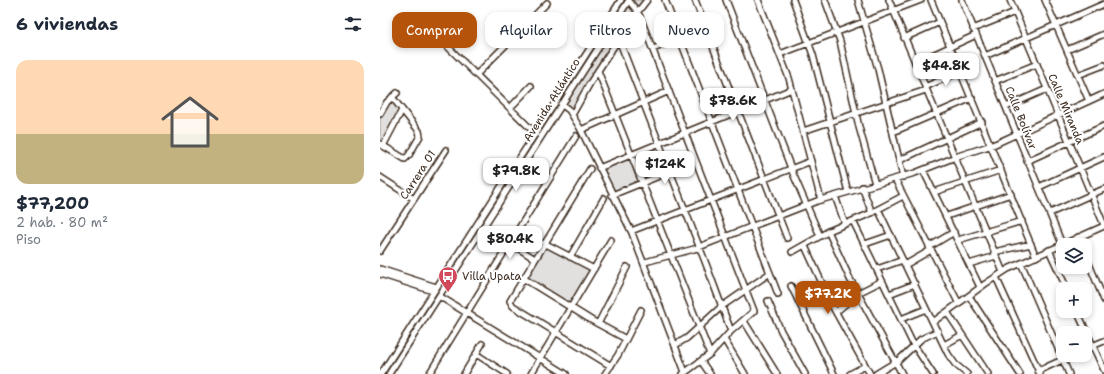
<!DOCTYPE html>
<html lang="es">
<head>
<meta charset="utf-8">
<style>
  body { margin:0; font-family:"Shantell Sans",sans-serif; background:#f6f6f7; color:#1f2937; height:100vh; display:flex; flex-direction:column; font-size:15px; white-space:nowrap }
  * { box-sizing:border-box; margin:0 }
  p { font-size:13px; color:#747a83 }
  .icon { flex:none; width:22px; height:22px; fill:none; stroke:currentColor; stroke-width:2; stroke-linecap:round; stroke-linejoin:round }
  .map { position:relative; flex:1; overflow:hidden }
  .drawer { display:flex; flex-direction:column; background:#fff; width:380px }
  .drawer>* { flex:none }
  .top-card { position:absolute; left:12px; top:12px; width:380px; height:36px; display:flex; gap:8px }
  .controls { position:absolute; left:676px; top:238px; display:grid; gap:8px }
  .controls a { display:grid; place-items:center; width:36px; height:36px; border-radius:8px; background:#fff; box-shadow:0 2px 6px #0003; font-size:20px }
  .price { position:absolute; translate:-50% -34px; padding:0 9px; border-radius:8px; background:#fff; color:#222; font-size:13px; line-height:26px; filter:drop-shadow(0 1px 2px #0008) }
  .price::after { content:''; position:absolute; left:50%; top:24px; width:12px; height:9px; margin-left:-6px; background:inherit; clip-path:polygon(0 0,100% 0,50% 100%) }
  .price.on { background:#b45309; color:#fff }
  ul { padding:0; list-style:none }
  li { display:grid; align-content:center; gap:8px; height:212px; padding:0 16px }
  li span { display:grid; place-items:center; height:124px; border-radius:12px; color:#555 }
  li>.icon { margin-inline-start:auto }
  span .icon { width:72px; height:72px; fill:#fffc; stroke-width:1 }
  li b { font-size:17px }
  h2 { display:flex; justify-content:space-between; align-items:center; height:48px; padding:0 16px; font-size:17px }
  .tag { padding:0 14px; border-radius:12px; background:#fff; box-shadow:0 2px 6px #0003; font-size:14px; line-height:36px }
  .tag.on { background:#b45309; color:#fff }
  main { display:flex; flex:1; min-height:0 }
  .map>svg:first-child { display:block }
  .green { fill:#e2e0de; stroke:#8e857e }
  .lines { fill:none; stroke-linecap:round; stroke-linejoin:round }
  .minor-casing { stroke:#3b2a1e; stroke-width:8 }
  .minor { stroke:#fff; stroke-width:5 }
  .labels { text-anchor:middle; dominant-baseline:central; stroke-width:4; stroke-linejoin:round; paint-order:stroke }
  .street-label { font-size:11px; fill:#3b2a1e; stroke:#fff }
  .poi-label { font-size:11px; fill:#3b2a1e; stroke:#fff; text-anchor:start }
</style>
</head>
<body>
<main>
<section class="drawer">
<h2>6 viviendas<svg class="icon" aria-label="filters" viewBox="0 0 24 24"><path d="M4 7h16M4 17h16"/><circle cx="9" cy="7" r="2"/><circle cx="15" cy="17" r="2"/></svg></h2>
<ul>
<li><span style="background:linear-gradient(#ffd9b3 60%,#c2b280 0)"><svg class="icon" aria-label="home" viewBox="0 0 24 24"><path d="M3 11l9-7 9 7M6 9v11h12V9"/></svg></span><div><b>$77,200</b><p>2 hab. · 80 m²</p><p>Piso</p></div></li>
</ul>
</section>
<div class="map">
<svg width="724" height="374" viewBox="0 0 724 374">
  <rect width="100%" height="100%" fill="#fff"/>
  <filter id="ink" filterUnits="userSpaceOnUse"><feTurbulence type="fractalNoise" baseFrequency=".025" numOctaves="2"/><feDisplacementMap in="SourceGraphic" scale="8" xChannelSelector="R" yChannelSelector="G"/><feConvolveMatrix kernelMatrix="1 2 1 2 8 2 1 2 1" color-interpolation-filters="sRGB"/></filter>
  <g filter="url(#ink)">
    <path class="green" d="M249,0H267L260,9L192,115L181,104Z
      M12,97L22,110L3,146L0,144V114Z
      M279,144L289,172L232,195L219,168Z
      M164,243L214,269L192,308L143,278Z"/>
    <g class="lines">
      <defs>
        <path id="minor" d="M285,0L398,294
          M315,0L407,238
          M346,0L414,176L440,236
          M378,0L409,78L441,200
          M413,0L433,55L468,192
          M445,0L460,41L479,127L495,184
          M478,0L498,69L523,177
          M509,0L623,272
          M551,0L656,257
          M582,0L682,244
          M630,0L724,225
          M665,0L709,101
          M249,1L258,12L262,22L374,311L351,331L330,354L303,374
          M593,29L635,12
          M228,32L236,38L241,45L326,264L351,331
          M57,36L156,134
          M524,38L560,22
          M273,49L326,28
          M687,50L724,34
          M400,54L541,0
          M605,56L724,4
          M535,63L596,35
          M218,71L330,354
          M96,75L167,3
          M698,75L724,65
          M615,81L657,64
          M545,87L581,71
          M181,104L189,110L200,128L252,233L305,372
          M626,107L667,89
          M130,108L151,86
          M0,114L7,102L17,93
          M192,115L210,83L249,23L267,0
          M201,130L289,91
          M423,131L546,90
          M513,132L592,98
          M0,144L25,159L29,155L40,136L39,131L12,97
          M3,146L22,110
          M520,160L602,122
          M647,161L724,126
          M219,168L412,89
          M210,169L130,301L133,306L231,366
          M543,170L600,287
          M0,177L34,199
          M515,179L579,304
          M482,187L492,213
          M659,187L724,157
          M554,192L621,170
          M232,195L289,172
          M455,196L465,224
          M498,209L568,354L575,364L587,374
          M670,213L724,189
          M567,216L631,194
          M473,221L532,342L553,374
          M251,231L431,161
          M448,231L470,279L522,374
          M698,237L701,245
          M578,240L642,221
          M130,243L155,259
          M164,243L214,269
          M485,244L511,235
          M425,246L454,309L490,374
          M549,247L574,232
          M669,250L687,289
          M0,251L66,150
          M412,252L451,230L489,214L523,196
          M614,252L651,244
          M705,254L724,300
          M190,257L224,198
          M265,262L314,249L437,201L535,173L578,156L615,144L724,94
          M641,263L689,374
          M589,264L616,256
          M525,265L551,250
          M0,269L56,287
          M497,269L523,260
          M0,274L53,291
          M616,277L660,374
          M143,278L211,320L246,339
          M411,286L454,374
          M509,294L535,284
          M59,296L186,374
          M589,296L640,374
          M388,301L401,331L425,374
          M697,311L724,370
          M456,312L478,293L502,281
          M567,312L608,374
          M521,319L546,309
          M364,321L397,374
          M553,322L605,284L628,269L724,226
          M218,324L247,267
          M344,339L365,374
          M295,345L307,338L341,307L390,273
          M564,345L582,335
          M705,349L724,341
          M96,354L127,374
          M321,361L330,374
          M658,371L693,355
          M1,374L241,0
          M9,374L249,0
          M49,374L196,136
          M84,374L102,344
          M151,374L231,240
          M225,374L238,355L261,310
          M470,374L485,366
          M496,374L519,360L541,339L558,331"/>
      </defs>
      <use href="#minor" class="minor-casing"/>
      <use href="#minor" class="minor"/>
    </g>
  </g>
  <defs>
    <symbol id="bus-pin" viewBox="-11 -11 22 30"><path d="M0 17L-7.5 6A9.5 9.5 0 1 1 7.5 6Z" fill="#d1495b" stroke="#fff"/><path d="M-5-6H5V4H4V6H2V4H-2V6H-4V4H-5ZM-3.5-4V0h7V-4ZM-3.5 1.2v1.5H-2V1.2ZM2 1.2v1.5H3.5V1.2Z" fill="#fff"/></symbol>
  </defs>
  <g fill-rule="evenodd">
    <use href="#bus-pin" x="57" y="265" width="22" height="30"/>
  </g>
  <g class="labels">
    <g class="street-label">
      <text transform="translate(172 100) rotate(-58)">Avenida Atlántico</text>
      <text transform="translate(686 109) rotate(67)">Calle Miranda</text>
      <text transform="translate(641 118) rotate(68)">Calle Bolívar</text>
      <text transform="translate(38 175) rotate(-57)">Carrera 01</text>
    </g>
    <g class="poi-label">
      <text x="82" y="276">Villa Upata</text>
    </g>
  </g>
</svg>
<div class="controls">
<a><svg class="icon" aria-label="layers" viewBox="0 0 24 24"><path d="M12 4l9 5-9 5-9-5zM3 14l9 5 9-5"/></svg></a>
<a>+</a>
<a>−</a>
</div>
<b class="price" style="left:566px;top:87px">$44.8K</b>
<b class="price" style="left:353px;top:122px">$78.6K</b>
<b class="price" style="left:285px;top:185px">$124K</b>
<b class="price" style="left:136px;top:192px">$79.8K</b>
<b class="price" style="left:130px;top:260px">$80.4K</b>
<b class="price on" style="left:448px;top:315px">$77.2K</b>
<div class="top-card">
<a class="tag on">Comprar</a>
<a class="tag">Alquilar</a>
<a class="tag">Filtros</a>
<a class="tag">Nuevo</a>
</div>
</div>
</main>
</body>
</html>
